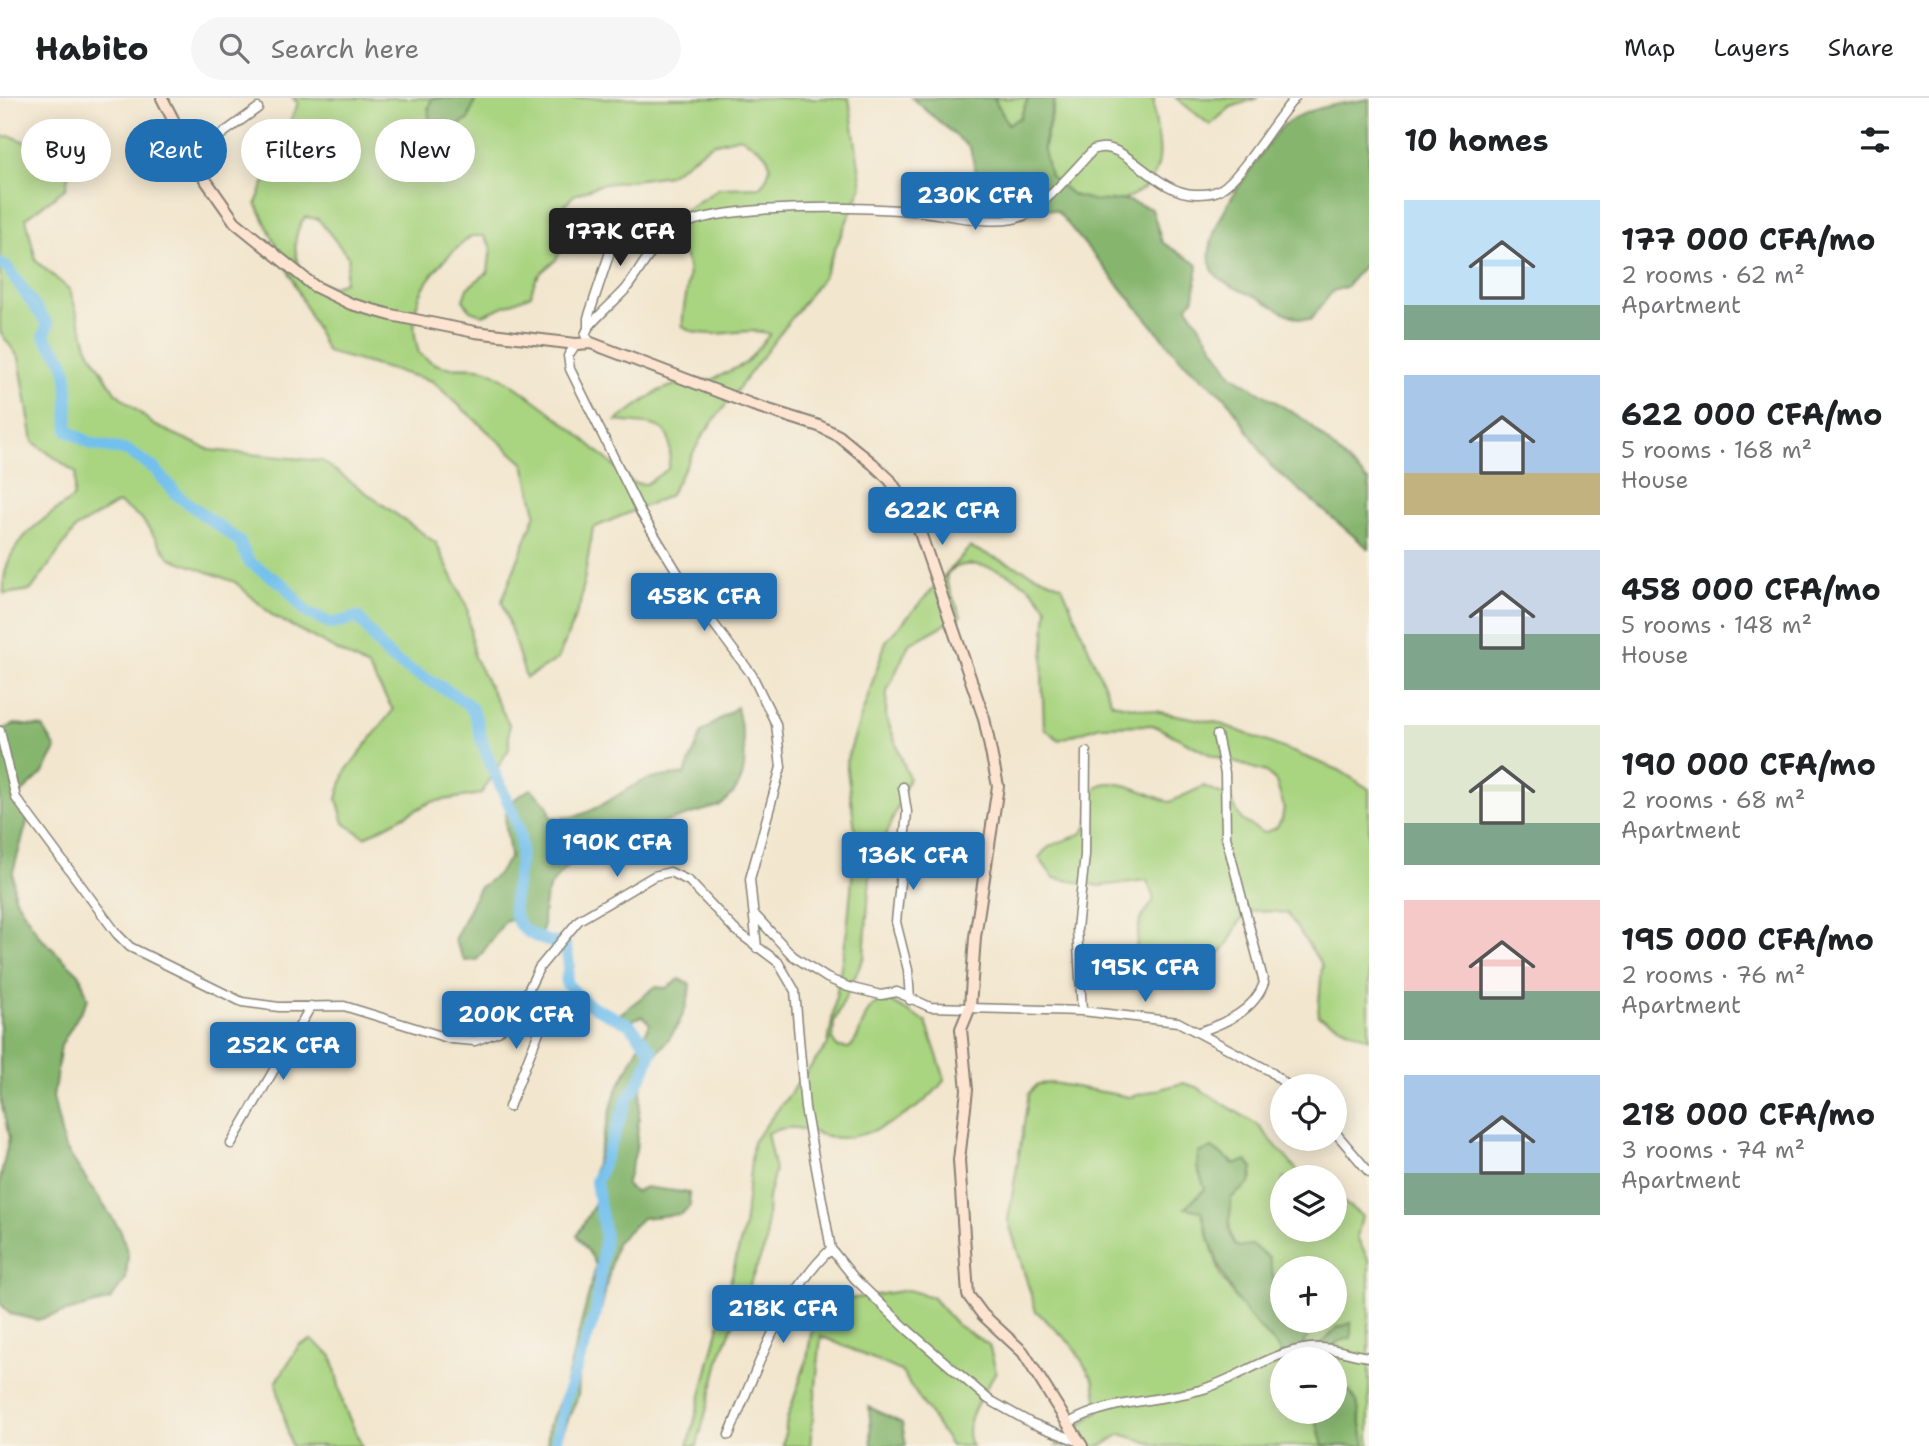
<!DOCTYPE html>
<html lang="en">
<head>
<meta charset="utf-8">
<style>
  body { margin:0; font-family:"Shantell Sans",sans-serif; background:#f6f6f6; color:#202124; height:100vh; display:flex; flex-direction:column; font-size:26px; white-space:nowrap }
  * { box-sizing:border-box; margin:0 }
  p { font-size:23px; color:#757577 }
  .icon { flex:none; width:38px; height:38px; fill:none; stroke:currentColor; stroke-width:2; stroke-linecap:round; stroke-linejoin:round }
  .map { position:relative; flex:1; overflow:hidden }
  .sheet { display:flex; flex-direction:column; background:#fff; width:560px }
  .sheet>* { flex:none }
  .banner { position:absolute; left:21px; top:21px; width:665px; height:63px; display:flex; gap:14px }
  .fabs { position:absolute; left:1270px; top:976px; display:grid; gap:14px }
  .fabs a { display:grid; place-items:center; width:77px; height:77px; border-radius:50%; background:#fff; box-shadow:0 4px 18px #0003; font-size:35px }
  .price { position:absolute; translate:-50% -60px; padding:0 16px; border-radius:7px; background:#1f6fb2; color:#fff; font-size:23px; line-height:46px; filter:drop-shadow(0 2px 4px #0008) }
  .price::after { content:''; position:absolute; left:50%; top:42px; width:21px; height:16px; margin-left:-10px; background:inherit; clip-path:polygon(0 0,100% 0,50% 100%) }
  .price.current { background:#222; color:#fff }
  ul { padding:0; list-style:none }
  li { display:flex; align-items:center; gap:21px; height:175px; padding:0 35px }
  li span { display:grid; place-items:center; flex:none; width:196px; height:140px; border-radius:0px; color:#555 }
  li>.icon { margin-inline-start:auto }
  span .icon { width:84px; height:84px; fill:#fffc; stroke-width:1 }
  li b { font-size:30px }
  h2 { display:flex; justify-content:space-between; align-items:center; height:84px; padding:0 35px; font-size:30px }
  .chip { padding:0 24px; border-radius:32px; background:#fff; box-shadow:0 4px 18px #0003; font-size:24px; line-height:63px }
  .chip.current { background:#1f6fb2; color:#fff }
  header { display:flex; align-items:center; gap:42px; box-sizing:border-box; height:98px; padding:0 35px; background:#fff; border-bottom:2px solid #e0e0e0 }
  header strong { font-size:33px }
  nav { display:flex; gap:38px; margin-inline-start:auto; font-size:24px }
  .search { width:490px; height:63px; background:#f6f6f6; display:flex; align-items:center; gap:18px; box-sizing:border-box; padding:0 24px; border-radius:38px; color:#757577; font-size:26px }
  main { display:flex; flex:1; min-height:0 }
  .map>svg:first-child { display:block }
  .green { fill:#a9d480; stroke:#62784e; stroke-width:2; fill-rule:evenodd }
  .forest { fill:#86b66e; stroke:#516945; stroke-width:2 }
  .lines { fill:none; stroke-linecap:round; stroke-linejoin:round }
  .river { stroke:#72c0ed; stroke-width:12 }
  .street-casing { stroke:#878175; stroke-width:11 }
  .secondary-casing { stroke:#878175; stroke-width:14 }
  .street { stroke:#fff; stroke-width:8 }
  .secondary { stroke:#fde4d1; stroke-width:10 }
</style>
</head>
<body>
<header>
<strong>Habito</strong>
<div class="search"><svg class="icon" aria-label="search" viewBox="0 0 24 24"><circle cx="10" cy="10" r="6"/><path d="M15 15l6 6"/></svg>Search here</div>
<nav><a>Map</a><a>Layers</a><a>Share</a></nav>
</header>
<main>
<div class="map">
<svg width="1369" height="1348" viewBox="0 0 1369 1348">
  <rect width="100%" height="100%" fill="#f7f3e8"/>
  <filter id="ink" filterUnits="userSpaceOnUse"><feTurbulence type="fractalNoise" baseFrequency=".0143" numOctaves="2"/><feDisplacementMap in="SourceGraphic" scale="14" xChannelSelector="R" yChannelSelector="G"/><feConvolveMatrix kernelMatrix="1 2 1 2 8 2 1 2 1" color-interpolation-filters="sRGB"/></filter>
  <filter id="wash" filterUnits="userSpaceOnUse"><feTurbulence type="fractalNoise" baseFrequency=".00686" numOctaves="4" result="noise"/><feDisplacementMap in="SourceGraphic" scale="28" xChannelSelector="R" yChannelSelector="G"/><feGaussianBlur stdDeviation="1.57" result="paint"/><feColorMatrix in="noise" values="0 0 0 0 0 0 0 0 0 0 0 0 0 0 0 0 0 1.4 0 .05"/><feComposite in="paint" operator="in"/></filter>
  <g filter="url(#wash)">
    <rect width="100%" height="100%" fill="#f2e6ce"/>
    <path class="green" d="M293,0H432L428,10L468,22L476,0H849L862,88L823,179L703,337L669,398L593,430L580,507L558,561L526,580L502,503L536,415L524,366L432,283L327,254L256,105L298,5ZM740,39C763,52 782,63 760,89L720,90L663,126L664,139C671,145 680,151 684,158C696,176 680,208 683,229C709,245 742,227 770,236L746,265L712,282H689L658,293L616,323C657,328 677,322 668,371L646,386L633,385C590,346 545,305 494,275C470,261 446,281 419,255C402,201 433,170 471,138H484L491,149L488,174L467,190L463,202L470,212L483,217L531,197C538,154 575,180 555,117L574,97L599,87L669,77L712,46ZM305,119L318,121L349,160L344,184L331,189C325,186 317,184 310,180C291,167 292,135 305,119Z
      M994,0H1028L1020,20L1008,26Z
      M1055,0H1154C1152,27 1168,54 1153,79C1133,113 1072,111 1050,78C1034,54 1054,25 1055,0Z
      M1176,0H1258L1231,9L1210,27Z
      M11,38L71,63L66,90L26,120L36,163L70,192L88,250L115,294L154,327L210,352L322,363L436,445L467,509L474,559L509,626V651L481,696L431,704L365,739L344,725L337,701L345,674L393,612L368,569L273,518L235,484L170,460L141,420L118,405L76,430L31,492L4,496C0,447 39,425 73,400L76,375L33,344L19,260L0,234V39Z
      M970,449L1062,488L1112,605L1219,625L1339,672L1369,691V941L1318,918L1322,867L1287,815C1277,815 1263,811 1254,813C1235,818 1234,843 1221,854C1199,872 1158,878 1134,864L1140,822L1154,802L1147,782L1100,788L1054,780L1039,760C1050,742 1064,745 1080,736C1099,725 1081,683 1111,685C1130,686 1152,698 1170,704L1204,688L1229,699L1242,722L1263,735L1276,730L1282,721L1284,709L1276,684L1266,674L1211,657L1153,627L1100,628L1059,642L1044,630L1042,576L1047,510C1041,502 1036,494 1028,488C1008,474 966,455 947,476L946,483L961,518L909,546L887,593L886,618L909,680L870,778L864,859L834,924L833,943L837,949L849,950C865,937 861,903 887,902L926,924L945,981C925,1010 878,1037 842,1040C824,1041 806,1028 788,1030C781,1030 774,1033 767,1035L775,1073L768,1099L766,1146L721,1256L697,1348H688L744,1130L753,1044L828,946L847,833L856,739L846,664L886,543Z
      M1053,985L1130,999L1183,985L1196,989L1258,1027L1304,1080H1283V1132H1335V1098L1362,1118L1357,1140L1369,1162V1348H1365L1357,1304L1349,1292L1335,1298V1262H1324L1351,1226L1337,1230L1312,1257L1303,1245L1312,1233L1306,1223H1335V1171H1283V1195L1275,1190L1269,1159L1252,1147L1238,1149C1225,1139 1231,1115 1231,1100L1250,1085L1253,1077L1212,1050L1202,1076L1206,1091L1201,1113L1221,1179L1248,1217L1280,1251L1284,1262L1283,1314H1314L1323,1348H1160L1121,1336L1102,1348H1056L1099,1312L1094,1283L1072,1247L1036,1213L1008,1122L1029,995L1038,986Z
      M908,1192L932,1199L956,1226L989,1247L996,1273C986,1293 958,1327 972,1348H951L901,1273L821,1238L810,1348H783L787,1321L807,1261L813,1223L830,1204Z
      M312,1242L332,1258L344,1309L362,1348H291L276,1285L299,1247Z"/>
    <path class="forest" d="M432,0H476L468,22L440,37C429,24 425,16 432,0Z
      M912,0H994L1008,26L1020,20L1028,0H1055L1043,48L1050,78L1073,97L1096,103L1126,102L1152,111L1162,144L1198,167L1194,200L1187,208L1232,277L1305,322L1369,384V451L1271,368L1227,301L1182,263L1057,113L1040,110L1023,118L995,105L977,79L970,50Z
      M1369,1V161L1346,189L1333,193L1310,222C1288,220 1276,209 1257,199C1245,194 1229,189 1219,180C1190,156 1236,91 1252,70C1262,56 1273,34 1288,24C1313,8 1340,6 1369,1Z
      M737,609C744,646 756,684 719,708C673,722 581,744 553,785C543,799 543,815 543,832L534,840L518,821L506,822L477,862L465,863L454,842L479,790L497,777L510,759C507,723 494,709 531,691L548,707L551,719C588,724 611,698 641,684C654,678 672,678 685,676L702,634Z
      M15,626L43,629L56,651L43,675L16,700L29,717L13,774L14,798L40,839L80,877L88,901L61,947L53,999L64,1048L121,1133L128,1157L126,1181L110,1202L37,1222L10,1216L0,1205V1082L9,1040L0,999V633Z
      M680,881L690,886C689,920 666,947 643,970L636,1052L626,1087L635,1094L645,1089L689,1095L690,1108L681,1116L642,1120L616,1145L600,1217L580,1262L578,1298L557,1348H547L549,1327L563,1296L596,1168C592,1155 583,1149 577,1137L594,1107V1073L615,996L650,926L642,918L630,923L620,916L655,889L666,890Z
      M1212,1050L1234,1066L1247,1063L1253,1070L1250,1085L1231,1100C1231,1115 1225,1139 1238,1149L1252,1147L1269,1160L1275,1190L1283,1195V1223H1306L1312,1233L1303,1245L1312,1256L1337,1230L1351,1225V1240L1337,1244L1324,1262H1284C1277,1243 1259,1232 1247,1216C1221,1183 1213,1152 1201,1113L1185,1110L1205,1091L1197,1069L1198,1055Z
      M1349,1292L1357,1304L1365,1348H1323L1314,1314H1335V1298Z
      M869,1309L902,1325L906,1348H872Z"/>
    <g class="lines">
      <path class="river" d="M0,166L6,168L48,227L44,237C49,248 59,254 63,264C71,284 66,311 68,333L92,346L128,353L155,371L178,398L239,443L249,464L284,487L306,514L332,526L358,519C368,531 377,546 388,557C409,576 446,587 469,608C477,615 479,633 482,643C491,672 507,698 517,726C536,780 474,831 565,847L569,866L566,885L586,905L630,927L652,953L642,978L628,1000L596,1084L605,1138L596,1214L565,1303L555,1348"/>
    </g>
  </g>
  <g filter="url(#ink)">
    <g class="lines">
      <defs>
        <path id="street" d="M193,57L258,10
          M588,230V220L612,148L610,129L604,123
          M591,245L585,237L588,230C599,216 613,205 625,192C643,170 653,142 680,128C725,105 870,108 923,114C948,117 1000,129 1023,118C1046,106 1075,71 1093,52C1124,38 1153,95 1195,96C1204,96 1213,96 1221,91C1241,80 1275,21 1295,0
          M576,246L568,258L570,271L641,415L687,490L752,577L776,626L781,669L750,781L757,850
          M0,633L16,700L117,836L130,849L242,904L279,909L344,908L451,941L475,943L498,934L516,917L539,870L579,822L654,778L670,774L689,783L735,832L778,864L795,893L805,1010L831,1151L855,1181L909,1233L988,1301L1031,1325L1080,1344
          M903,689L907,714L896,824L908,872L910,902
          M754,816L793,858L827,880L848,889L881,897L897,894L930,909L1082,913L1178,924L1270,973L1289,989
          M1082,913L1077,831L1085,757L1086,654
          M1199,934C1225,925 1254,913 1264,885L1226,739L1225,675L1217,637
          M509,1009L544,921L538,904L529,893
          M1335,1034L1369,1074
          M231,1046L311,908
          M1069,1325C1108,1302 1157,1304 1200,1292C1239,1281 1269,1254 1310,1250C1330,1248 1350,1257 1369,1259
          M729,1337C755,1275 781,1198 831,1151"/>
        <path id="secondary" d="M162,0L200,74L235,124L314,188L351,206L391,217L475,234L576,246L591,245L753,307L819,328L839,338L873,366L890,382L915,420L984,620L998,688L975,839L970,909L961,931L967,992L959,1062L968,1197L983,1217L1023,1254L1082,1348"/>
      </defs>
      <use href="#street" class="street-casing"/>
      <use href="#secondary" class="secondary-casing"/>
      <use href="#street" class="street"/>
      <use href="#secondary" class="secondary"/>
    </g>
  </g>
</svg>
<div class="fabs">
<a><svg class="icon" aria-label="locate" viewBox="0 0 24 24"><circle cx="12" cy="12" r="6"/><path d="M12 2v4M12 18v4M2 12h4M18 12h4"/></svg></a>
<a><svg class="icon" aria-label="layers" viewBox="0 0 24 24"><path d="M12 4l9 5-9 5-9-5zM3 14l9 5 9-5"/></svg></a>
<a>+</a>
<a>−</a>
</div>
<b class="price" style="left:975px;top:134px">230K CFA</b>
<b class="price current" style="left:620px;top:170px">177K CFA</b>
<b class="price" style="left:942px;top:449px">622K CFA</b>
<b class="price" style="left:704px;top:535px">458K CFA</b>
<b class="price" style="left:617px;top:781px">190K CFA</b>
<b class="price" style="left:913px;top:794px">136K CFA</b>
<b class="price" style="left:1145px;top:906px">195K CFA</b>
<b class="price" style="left:516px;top:953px">200K CFA</b>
<b class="price" style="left:283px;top:984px">252K CFA</b>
<b class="price" style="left:783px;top:1247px">218K CFA</b>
<div class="banner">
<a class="chip">Buy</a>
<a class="chip current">Rent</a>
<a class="chip">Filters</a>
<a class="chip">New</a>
</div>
</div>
<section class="sheet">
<h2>10 homes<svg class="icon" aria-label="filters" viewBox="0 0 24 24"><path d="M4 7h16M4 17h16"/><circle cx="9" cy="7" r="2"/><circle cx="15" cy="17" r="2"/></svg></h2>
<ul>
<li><span style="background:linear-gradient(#bfe0f5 75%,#7fa58c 0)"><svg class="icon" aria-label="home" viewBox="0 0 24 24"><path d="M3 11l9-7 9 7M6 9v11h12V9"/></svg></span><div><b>177 000 CFA/mo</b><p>2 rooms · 62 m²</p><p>Apartment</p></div></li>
<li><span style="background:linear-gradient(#a9c7e8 70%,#c2b280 0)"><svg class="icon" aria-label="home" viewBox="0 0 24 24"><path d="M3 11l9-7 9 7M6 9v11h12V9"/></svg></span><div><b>622 000 CFA/mo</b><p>5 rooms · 168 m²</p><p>House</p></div></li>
<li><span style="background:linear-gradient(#c9d6e8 60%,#7fa58c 0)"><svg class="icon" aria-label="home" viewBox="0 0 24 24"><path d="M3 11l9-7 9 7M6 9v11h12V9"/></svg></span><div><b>458 000 CFA/mo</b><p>5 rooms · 148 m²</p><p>House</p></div></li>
<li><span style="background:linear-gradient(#dfe7d0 70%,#7fa58c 0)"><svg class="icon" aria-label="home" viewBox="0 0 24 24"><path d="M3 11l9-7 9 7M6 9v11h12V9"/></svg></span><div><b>190 000 CFA/mo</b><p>2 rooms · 68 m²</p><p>Apartment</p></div></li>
<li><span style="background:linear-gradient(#f6c9c9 65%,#7fa58c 0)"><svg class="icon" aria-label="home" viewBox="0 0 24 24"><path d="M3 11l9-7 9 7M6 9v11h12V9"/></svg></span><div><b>195 000 CFA/mo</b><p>2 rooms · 76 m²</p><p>Apartment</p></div></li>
<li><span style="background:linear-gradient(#a9c7e8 70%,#7fa58c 0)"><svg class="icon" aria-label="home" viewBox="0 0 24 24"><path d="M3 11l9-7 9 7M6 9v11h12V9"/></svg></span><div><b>218 000 CFA/mo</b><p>3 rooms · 74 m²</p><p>Apartment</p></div></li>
</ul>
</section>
</main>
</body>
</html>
